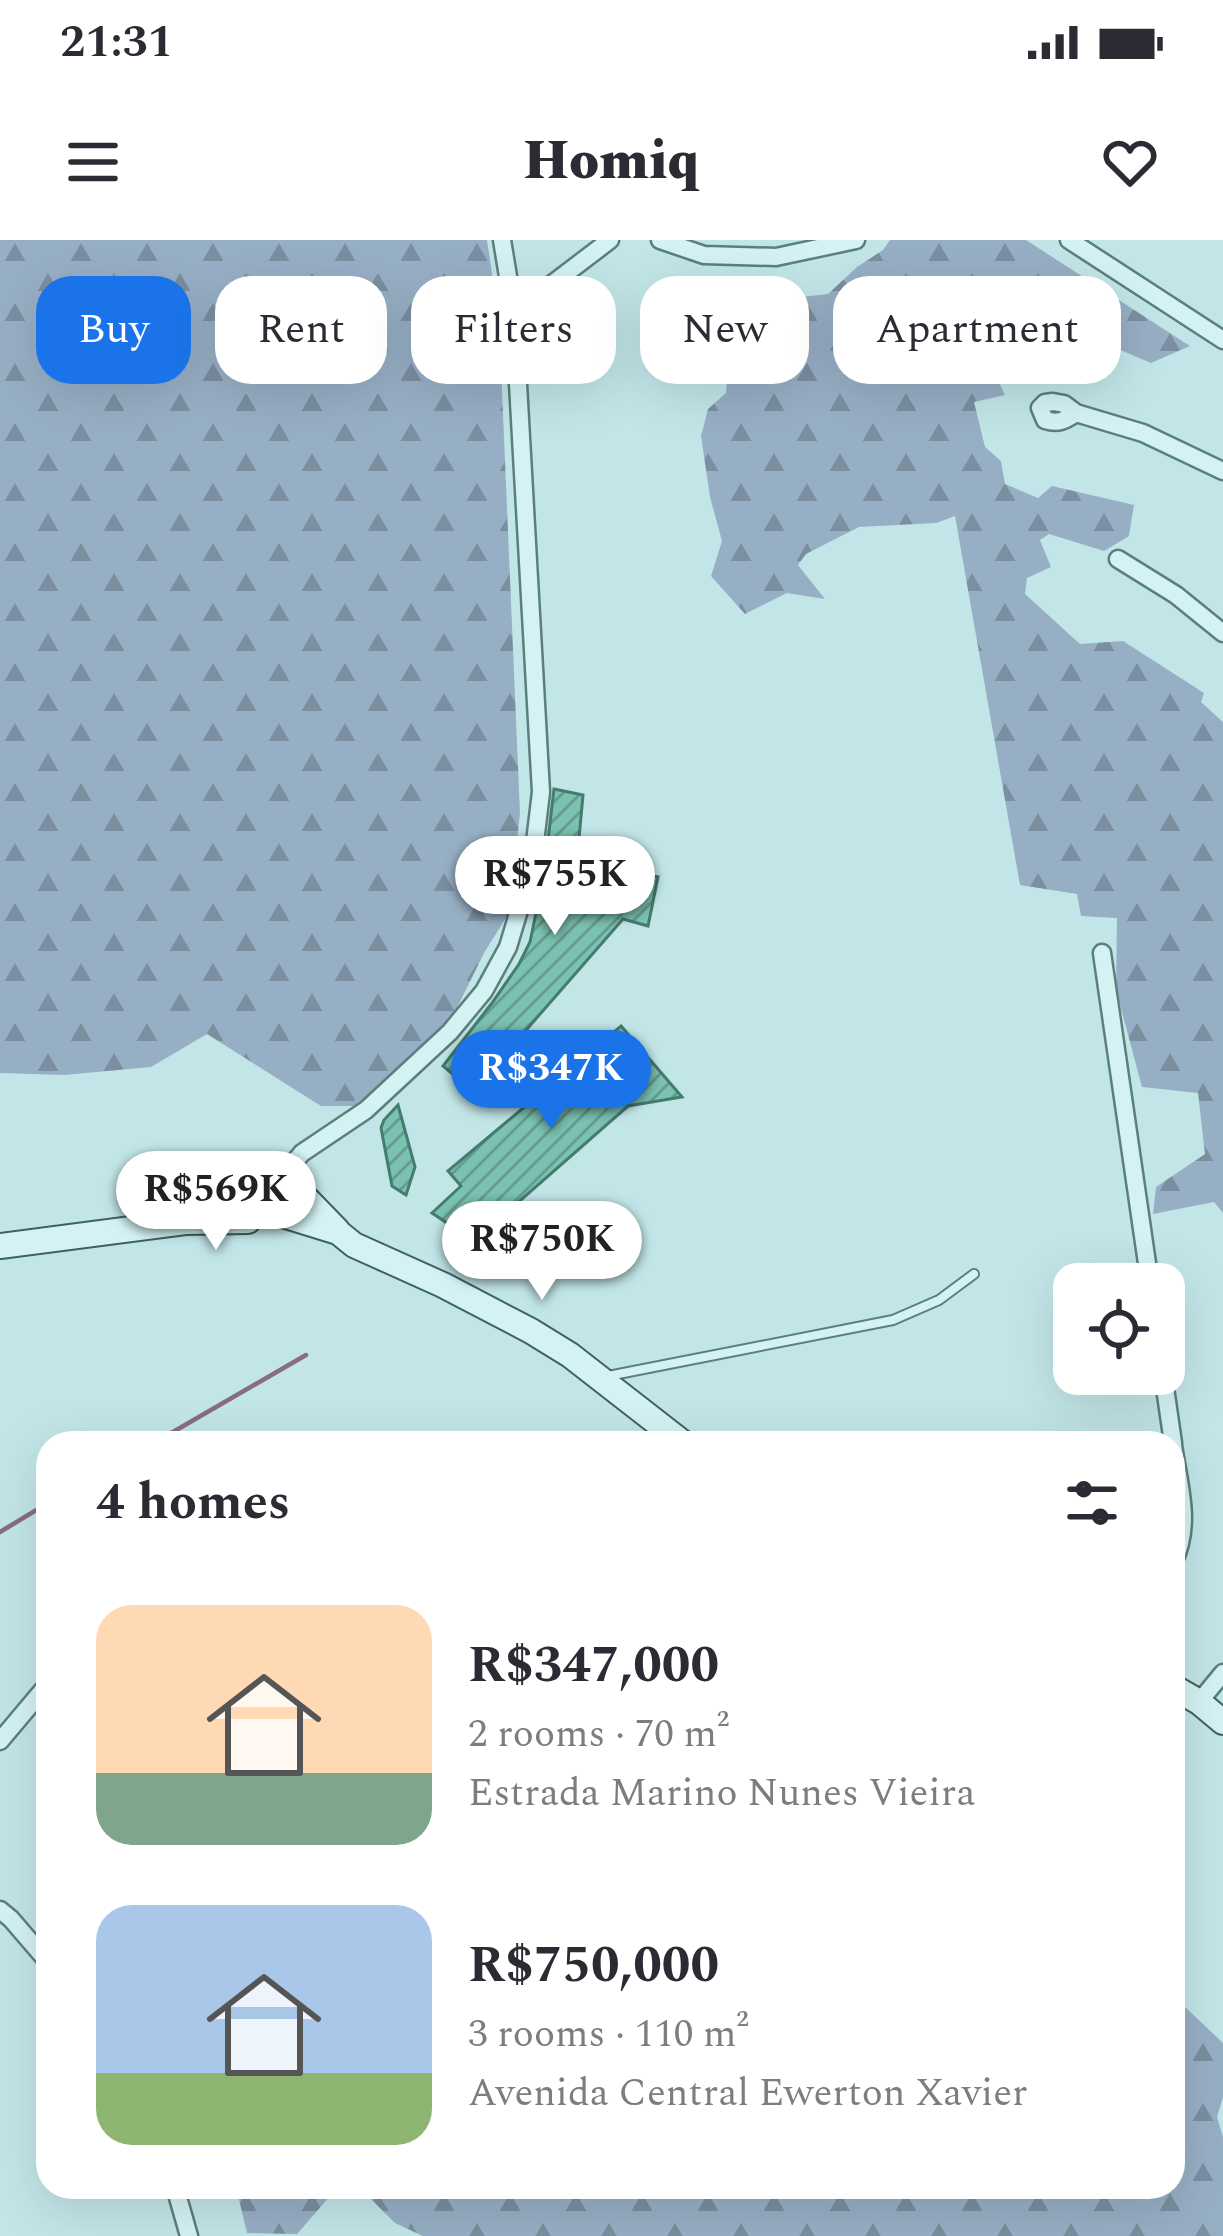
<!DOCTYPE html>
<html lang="en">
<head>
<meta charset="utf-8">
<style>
  body { margin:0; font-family:Spectral,serif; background:#f2f2f3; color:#2b2b33; height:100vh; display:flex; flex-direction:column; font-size:45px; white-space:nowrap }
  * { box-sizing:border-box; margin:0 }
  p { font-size:39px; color:#7c7c81 }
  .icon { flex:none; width:66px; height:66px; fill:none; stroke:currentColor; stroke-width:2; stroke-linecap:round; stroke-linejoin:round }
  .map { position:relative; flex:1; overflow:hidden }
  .panel { position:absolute; left:36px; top:1191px; width:1149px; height:768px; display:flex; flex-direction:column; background:#fff; border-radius:36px; box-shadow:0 12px 48px #0002 }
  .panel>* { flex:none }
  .top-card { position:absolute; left:36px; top:36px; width:1152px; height:108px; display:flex; gap:24px }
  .tools { position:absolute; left:1053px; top:1023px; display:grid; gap:24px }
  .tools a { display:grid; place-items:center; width:132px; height:132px; border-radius:24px; background:#fff; box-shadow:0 12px 48px #0002; font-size:60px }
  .price { position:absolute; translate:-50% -102px; padding:0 27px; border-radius:42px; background:#fff; color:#222; font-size:39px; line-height:78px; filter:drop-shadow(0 3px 6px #0008) }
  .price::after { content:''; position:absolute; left:50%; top:72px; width:36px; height:27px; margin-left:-18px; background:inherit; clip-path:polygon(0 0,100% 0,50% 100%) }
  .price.current { background:#1a73e8; color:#fff }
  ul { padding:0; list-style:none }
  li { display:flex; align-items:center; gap:36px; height:300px; padding:0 60px }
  li span { display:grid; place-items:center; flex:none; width:336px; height:240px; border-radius:36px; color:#555 }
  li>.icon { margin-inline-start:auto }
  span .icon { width:144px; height:144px; fill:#fffc; stroke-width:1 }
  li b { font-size:51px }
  h2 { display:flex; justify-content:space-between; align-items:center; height:144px; padding:0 60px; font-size:51px }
  .tag { padding:0 42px; border-radius:36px; background:#fff; box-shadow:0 12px 48px #0002; font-size:42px; line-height:108px }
  .tag.current { background:#1a73e8; color:#fff }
  .status { display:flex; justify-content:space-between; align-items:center; height:84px; padding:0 60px; background:#fff; direction:ltr }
  .status svg { height:33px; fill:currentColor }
  header { display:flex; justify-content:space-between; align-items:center; height:156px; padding:0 60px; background:#fff; font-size:54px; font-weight:800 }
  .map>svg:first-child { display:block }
  .forest { fill:url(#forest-firs) }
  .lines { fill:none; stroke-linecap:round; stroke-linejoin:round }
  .stream { stroke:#886c85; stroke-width:4.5 }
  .building { fill:url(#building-hatch); stroke:#447c6e; stroke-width:3 }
  .lane-casing { stroke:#5b807c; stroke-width:12 }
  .street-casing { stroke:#5b807c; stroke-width:21 }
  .secondary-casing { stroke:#3e625d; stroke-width:28 }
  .lane { stroke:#d4f2f4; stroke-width:8 }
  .street { stroke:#d4f2f4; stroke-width:16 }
  .secondary { stroke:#d4f2f4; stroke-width:24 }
</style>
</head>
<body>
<div class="status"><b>21:31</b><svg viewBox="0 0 49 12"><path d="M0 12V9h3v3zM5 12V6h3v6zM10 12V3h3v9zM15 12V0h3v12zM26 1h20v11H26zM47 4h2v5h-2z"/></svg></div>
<header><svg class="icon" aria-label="menu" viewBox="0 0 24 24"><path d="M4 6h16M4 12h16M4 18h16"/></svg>Homiq<svg class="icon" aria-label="heart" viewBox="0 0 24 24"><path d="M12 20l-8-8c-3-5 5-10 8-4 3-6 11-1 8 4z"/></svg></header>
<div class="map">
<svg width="1223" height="1996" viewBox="0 0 1223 1996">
  <defs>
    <pattern id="forest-firs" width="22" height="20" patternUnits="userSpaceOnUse" patternTransform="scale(3)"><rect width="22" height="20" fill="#97afc5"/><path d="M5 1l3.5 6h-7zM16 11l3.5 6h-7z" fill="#7b8fa0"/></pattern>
    <pattern id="building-hatch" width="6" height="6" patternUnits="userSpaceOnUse" patternTransform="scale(3)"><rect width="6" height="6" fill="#7cc2b2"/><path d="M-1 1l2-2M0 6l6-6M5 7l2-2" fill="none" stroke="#659e91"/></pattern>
  </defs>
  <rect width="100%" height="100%" fill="#c2e6e8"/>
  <path class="forest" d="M0,0H487L499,80L520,573L509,673L484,713L450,782L411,822L355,866H321L207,794L151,827L64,835L0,833Z
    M890,0H1026L1190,106L1151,123L1088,96L1068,123L1019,85L992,128L1005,155L974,162L985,207L1001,221L1005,244L1038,258L1052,246L1134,265L1129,296L1104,311L1049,294L1040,300L1051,327L1027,338L1025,354L1080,404L1123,401L1204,453L1201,462L1223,482V973L1214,962L1153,974L1156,947L1205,914L1198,853L1142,847L1116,750L1117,678L1081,676L1077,654L1020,645L955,276L936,283L859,287L806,314L798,325L825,359L787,353L745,374L711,336L722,301L710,257L701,196L708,169L726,153L727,137L694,125L669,72L828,54L857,27L883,10Z
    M1173,1765L1185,1767L1223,1803V1857L1217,1877L1223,1897V1996H423L395,1983L359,1947H1173Z
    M236,1947H338L297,1994L247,1993Z"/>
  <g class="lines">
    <path class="stream" d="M154,1203L306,1115
      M0,1292L48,1263"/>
  </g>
  <path class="building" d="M554,549L583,555L579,598L587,600L584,620L658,637L648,686L623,679L473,851L443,826L492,763L519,724L530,702L544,634Z
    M621,786L682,857L628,866L474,1001L432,973L461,946L448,931Z
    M398,865L415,927L406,955L392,946L381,888L384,880Z"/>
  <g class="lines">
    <defs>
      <path id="lane" d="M608,1136L893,1080L939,1060L974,1034"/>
      <path id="street" d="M660,0L704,15L776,17L856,0
        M1069,0L1223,100
        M514,73L610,0
        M1076,173C1064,181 1058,184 1045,180L1040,168L1045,163L1053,162L1064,164L1076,173L1143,193L1223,231
        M1118,319L1176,355L1223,393
        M1102,713L1150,1044
        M260,962L302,913L366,870L450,792L484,751L508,707L532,627L541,552L514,73L502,0
        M1163,1134L1173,1203
        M1173,1205C1179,1247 1192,1284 1173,1323
        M1199,1462L1223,1433
        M0,1501L48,1444
        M0,1670L11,1679L48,1722
        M175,1947L189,1996"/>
      <path id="secondary" d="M270,948L302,954L337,990
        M270,971L338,992L354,1005L443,1045L531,1091L570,1115L683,1203
        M0,1006L185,982L248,981
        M1173,1447L1199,1462L1223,1482"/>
    </defs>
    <use href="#lane" class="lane-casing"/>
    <use href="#street" class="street-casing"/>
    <use href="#secondary" class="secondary-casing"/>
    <use href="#lane" class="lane"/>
    <use href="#street" class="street"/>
    <use href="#secondary" class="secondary"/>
  </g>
</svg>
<div class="tools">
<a><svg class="icon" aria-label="locate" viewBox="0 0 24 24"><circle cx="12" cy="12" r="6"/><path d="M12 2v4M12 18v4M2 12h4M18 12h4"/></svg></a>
</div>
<b class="price" style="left:555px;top:698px">R$755K</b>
<b class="price current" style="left:551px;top:892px">R$347K</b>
<b class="price" style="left:216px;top:1013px">R$569K</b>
<b class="price" style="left:542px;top:1063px">R$750K</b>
<div class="top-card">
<a class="tag current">Buy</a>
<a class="tag">Rent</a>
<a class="tag">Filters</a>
<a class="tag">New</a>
<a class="tag">Apartment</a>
</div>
<section class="panel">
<h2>4 homes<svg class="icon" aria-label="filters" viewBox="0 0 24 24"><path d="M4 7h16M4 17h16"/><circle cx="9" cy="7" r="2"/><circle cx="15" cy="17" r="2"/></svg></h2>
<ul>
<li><span style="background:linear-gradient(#ffd9b3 70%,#7fa58c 0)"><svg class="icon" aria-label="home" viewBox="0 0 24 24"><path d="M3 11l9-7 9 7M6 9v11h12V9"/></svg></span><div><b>R$347,000</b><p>2 rooms · 70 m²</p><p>Estrada Marino Nunes Vieira</p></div></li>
<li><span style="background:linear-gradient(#a9c7e8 70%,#8fb573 0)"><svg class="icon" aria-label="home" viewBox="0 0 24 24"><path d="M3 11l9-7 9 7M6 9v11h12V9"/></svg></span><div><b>R$750,000</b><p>3 rooms · 110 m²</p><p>Avenida Central Ewerton Xavier</p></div></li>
</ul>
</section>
</div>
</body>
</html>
